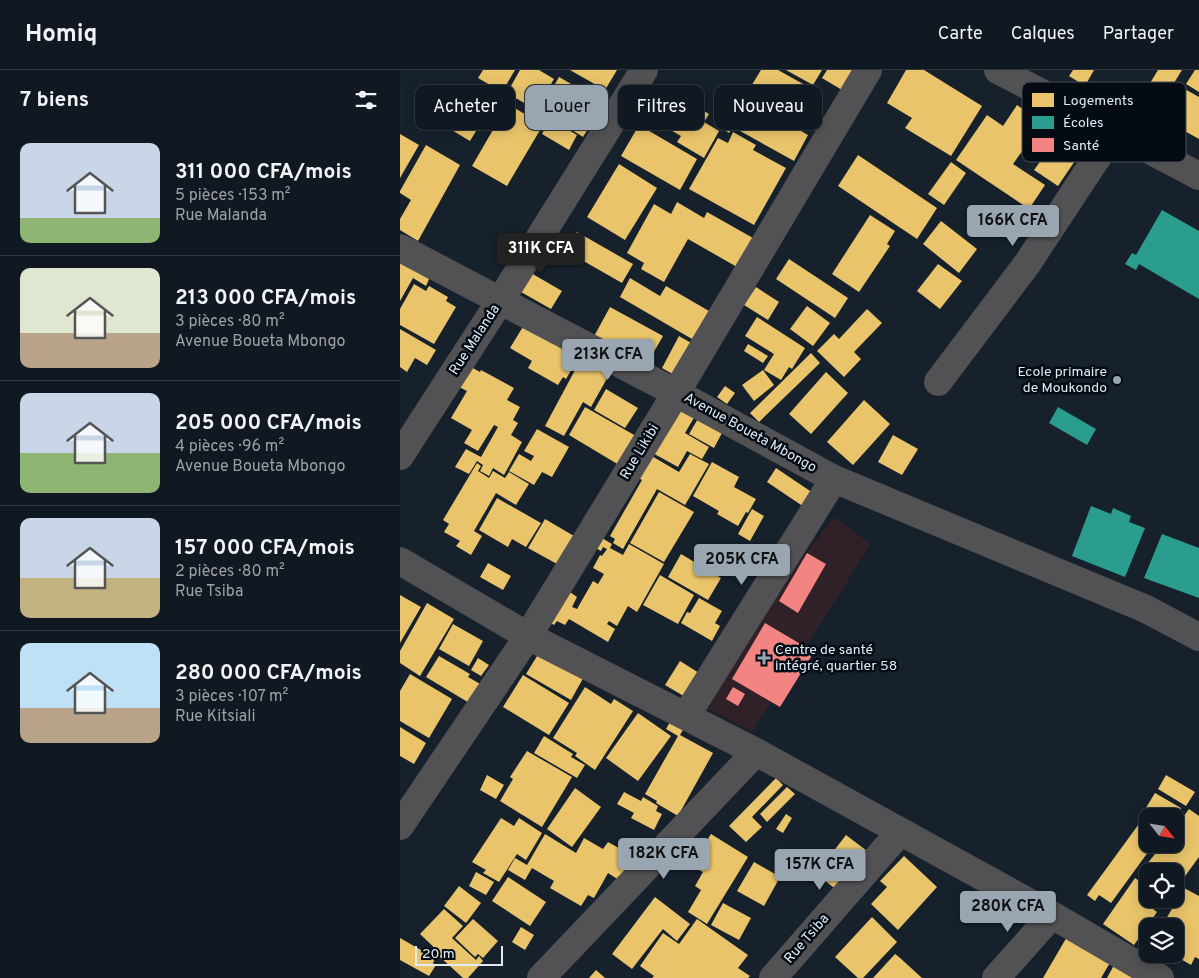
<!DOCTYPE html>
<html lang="fr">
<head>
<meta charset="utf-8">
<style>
  body { margin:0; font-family:Overpass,sans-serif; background:#1e262e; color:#f1f3f6; height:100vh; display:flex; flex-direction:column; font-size:19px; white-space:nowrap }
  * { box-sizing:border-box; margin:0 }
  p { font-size:16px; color:#9ca0a5 }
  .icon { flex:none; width:28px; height:28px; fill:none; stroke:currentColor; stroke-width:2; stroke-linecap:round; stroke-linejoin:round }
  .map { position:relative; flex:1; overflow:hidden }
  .sheet { display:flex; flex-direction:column; background:#101921; width:400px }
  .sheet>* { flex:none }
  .guide { position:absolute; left:15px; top:15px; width:475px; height:45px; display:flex; gap:10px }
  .needle { width:32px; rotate:120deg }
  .controls { position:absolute; left:739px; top:738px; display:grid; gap:10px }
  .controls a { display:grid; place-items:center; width:45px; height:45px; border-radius:10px; background:#101921; box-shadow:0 2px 12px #0003,0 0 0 1px #30383f; font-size:25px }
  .scale { position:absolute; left:15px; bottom:12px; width:88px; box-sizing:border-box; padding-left:5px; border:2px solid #dfecf8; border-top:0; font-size:14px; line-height:18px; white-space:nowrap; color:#dfecf8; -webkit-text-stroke:4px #040b13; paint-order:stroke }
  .price { position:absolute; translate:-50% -42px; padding:0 11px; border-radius:5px; background:#99a5b1; color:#111; font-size:16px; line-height:32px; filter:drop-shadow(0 1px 2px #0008) }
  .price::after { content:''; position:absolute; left:50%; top:30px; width:15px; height:11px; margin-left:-8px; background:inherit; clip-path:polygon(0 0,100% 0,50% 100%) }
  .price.current { background:#222; color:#fff }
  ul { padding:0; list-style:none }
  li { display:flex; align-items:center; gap:15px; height:125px; padding:0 20px }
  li+li { border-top:1px solid #30383f }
  li span { display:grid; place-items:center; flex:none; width:140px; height:100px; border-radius:10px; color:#555 }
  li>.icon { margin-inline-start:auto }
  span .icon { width:60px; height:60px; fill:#fffc; stroke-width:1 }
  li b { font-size:21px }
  h2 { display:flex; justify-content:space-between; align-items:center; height:60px; padding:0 20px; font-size:21px }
  .chip { padding:0 18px; border-radius:10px; background:#101921; box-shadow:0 2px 12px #0003,0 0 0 1px #30383f; font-size:18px; line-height:45px }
  .chip.current { background:#99a5b1; color:#111 }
  header { display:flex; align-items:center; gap:30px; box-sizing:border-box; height:70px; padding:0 25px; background:#101921; border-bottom:1px solid #30383f }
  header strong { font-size:24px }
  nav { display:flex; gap:28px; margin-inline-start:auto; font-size:18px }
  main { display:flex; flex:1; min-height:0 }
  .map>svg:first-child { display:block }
  .medical { fill:#302129 }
  .homes { fill:#e9c46a }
  .schools { fill:#2a9d8f }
  .health { fill:#f28482 }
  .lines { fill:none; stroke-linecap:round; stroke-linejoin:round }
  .minor { stroke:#525153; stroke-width:28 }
  .poi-dot { fill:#99a5b1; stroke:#040b13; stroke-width:2 }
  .labels { text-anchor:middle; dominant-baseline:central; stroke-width:5; stroke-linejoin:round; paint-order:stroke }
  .street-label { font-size:14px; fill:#dfecf8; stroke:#040b13 }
  .poi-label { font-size:14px; fill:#dfecf8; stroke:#040b13; text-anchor:end }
  .key { fill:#040b13; stroke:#464e58; stroke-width:1 }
  .key-label { font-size:14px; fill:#dfecf8 }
</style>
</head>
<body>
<header>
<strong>Homiq</strong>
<nav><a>Carte</a><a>Calques</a><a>Partager</a></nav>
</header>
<main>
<section class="sheet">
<h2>7 biens<svg class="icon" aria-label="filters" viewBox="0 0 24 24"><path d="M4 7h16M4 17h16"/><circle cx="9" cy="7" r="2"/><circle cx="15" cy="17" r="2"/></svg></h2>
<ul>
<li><span style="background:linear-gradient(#c9d6e8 75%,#8fb573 0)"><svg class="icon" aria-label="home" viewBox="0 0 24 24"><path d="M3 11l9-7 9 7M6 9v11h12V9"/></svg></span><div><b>311 000 CFA/mois</b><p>5 pièces · 153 m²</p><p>Rue Malanda</p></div></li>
<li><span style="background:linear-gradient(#dfe7d0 65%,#b9a48a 0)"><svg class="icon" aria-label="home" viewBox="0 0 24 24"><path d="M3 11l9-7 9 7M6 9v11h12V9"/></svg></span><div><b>213 000 CFA/mois</b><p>3 pièces · 80 m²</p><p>Avenue Boueta Mbongo</p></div></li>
<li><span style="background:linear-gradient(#c9d6e8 60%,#8fb573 0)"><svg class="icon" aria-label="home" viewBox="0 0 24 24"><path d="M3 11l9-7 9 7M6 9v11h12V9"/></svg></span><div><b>205 000 CFA/mois</b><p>4 pièces · 96 m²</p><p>Avenue Boueta Mbongo</p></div></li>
<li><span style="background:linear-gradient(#c9d6e8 60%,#c2b280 0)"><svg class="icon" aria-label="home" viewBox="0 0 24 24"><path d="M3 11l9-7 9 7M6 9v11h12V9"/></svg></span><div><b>157 000 CFA/mois</b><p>2 pièces · 80 m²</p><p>Rue Tsiba</p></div></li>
<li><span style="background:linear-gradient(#bfe0f5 65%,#b9a48a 0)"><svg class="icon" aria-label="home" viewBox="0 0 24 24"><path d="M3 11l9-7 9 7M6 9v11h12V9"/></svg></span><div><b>280 000 CFA/mois</b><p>3 pièces · 107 m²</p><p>Rue Kitsiali</p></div></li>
</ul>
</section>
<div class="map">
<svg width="799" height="908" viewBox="0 0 799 908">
  <rect width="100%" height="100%" fill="#16212c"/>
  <path class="medical" d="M434,447L471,474L352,662L297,633L360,543Z"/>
  <path class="homes" d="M83,0H115L102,22L78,8Z
    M120,0H139L154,9L136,40L107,23Z
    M170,0H217L205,20Z
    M361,0H378L423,25L408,51L350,18Z
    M386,0H422L413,15Z
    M427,0H453L442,20L422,8Z
    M506,0H524L582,36L551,86L505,58L512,48L487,33Z
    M673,0H694L685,16L669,6Z
    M758,0H782L755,44L738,33Z
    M795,0H799V22L786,14Z
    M159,7L194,27L188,37L174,30L168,40L147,28Z
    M75,17L95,30L70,71L50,59Z
    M263,17L309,44L304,52L319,61L304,88L277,72L281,66L246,46Z
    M783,18L799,27V69L765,50Z
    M340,26L408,65L394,91L333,57L329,63L322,58Z
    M108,34L143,55L107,116L72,96Z
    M617,35L642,53L613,94L645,115L629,139L556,90L587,45L603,56Z
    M175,37L195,48L183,67L164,55Z
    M150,49L177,65L169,80L142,64Z
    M668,51L691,67L658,116L634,100L645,85L639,82L654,60L659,64Z
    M239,55L297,89L280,120L221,86Z
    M333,62L356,75L353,80L386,98L354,155L289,119L318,68L328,73Z
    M0,64L19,75L0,108Z
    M26,75L60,95L18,171L0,160V149L11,130L0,123V121Z
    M458,85L537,138L517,169L438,116Z
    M551,92L566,103L544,135L528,124Z
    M219,94L257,118L225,170L187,147Z
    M277,132L304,148L307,142L353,168L337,197L288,169L264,212L241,199L244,193L227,183L254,134L271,144Z
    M470,145L495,161L487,174L490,176L459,222L432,204Z
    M541,151L577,179L559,203L523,174Z
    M177,162L233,194L222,213L166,181Z
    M389,189L448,228L435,248L376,209Z
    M0,192L29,209L26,216L13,208L0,231Z
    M538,194L562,211L540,239L517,221Z
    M131,203L162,221L151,239L121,222Z
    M230,208L260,226L266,216L309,241L292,269L220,227Z
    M14,214L26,221L29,216L48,227L46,231L56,237L34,274L0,255V239Z
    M356,217L379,232L368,250L344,235Z
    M407,236L430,253L413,276L390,259Z
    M210,237L263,266L244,299L192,270Z
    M467,239L482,253L454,282L461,289L444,307L417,281L434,264L439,269Z
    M357,247L405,278L392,299L389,297L381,310L364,300L374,284L345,266Z
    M124,255L180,285L166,309L163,307L158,315L128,298L132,291L110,278Z
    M0,259L36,280L27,295L15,288L7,302L0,297Z
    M279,266L293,274L276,306L262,298Z
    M348,274L368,286L363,293L344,281Z
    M411,283L420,293L359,352L350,343Z
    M182,287L210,303L191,337L183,332L164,366L145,356Z
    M71,297L80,302L81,300L114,318L107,330L120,337L113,350L118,353L111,365L122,372L104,405L93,398L89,406L80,401L83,395L77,391L69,404L55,397L66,379L81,387L98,357L94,355L78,381L64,373L72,360L51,348L67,321L59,317Z
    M363,300L374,315L354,331L342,315Z
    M426,302L448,323L411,364L389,344Z
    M325,316L335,323L327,334L317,327Z
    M206,319L238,338L225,358L194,340Z
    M464,330L490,354L453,395L427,372Z
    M276,335L295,346L285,363L309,377L302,389L287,381L278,397L249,381Z
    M185,337L236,366L219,395L169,365Z
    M299,347L323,361L314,378L289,364Z
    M137,359L169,377L152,407L142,402L134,415L109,401L119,384L131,391L134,386L124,381Z
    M493,365L518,379L502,405L478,392Z
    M290,384L309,394L285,435L257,419L223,479L213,473L215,469L210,466L242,410L237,407L250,385L279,402Z
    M312,392L339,407L334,417L356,429L348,443L346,442L338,456L317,444L319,441L293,426Z
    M77,393L81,396L78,401L89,408L93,401L105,408L109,402L129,414L116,435L96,423L74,461L82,466L71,485L56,476L60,471L44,462L49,454L43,450Z
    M376,398L416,425L407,439L367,412Z
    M259,422L294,442L264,492L230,473Z
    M97,428L141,453L126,477L112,469L108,477L79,460Z
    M352,439L364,446L350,471L338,464Z
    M145,449L174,466L157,494L128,478Z
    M200,467L212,474L210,478L223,485L229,474L264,494L237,542L228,536L217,556L209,551L207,554L215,559L208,572L169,549L165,555L157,551L154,555L149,552L170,522L177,527L172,537L177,539L193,511L198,514L204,504L193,498L200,485L202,486L207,479L203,477L201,481L194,477Z
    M281,484L321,508L308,530L268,507Z
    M88,493L111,506L103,520L80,507Z
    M260,505L294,525L278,554L243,535Z
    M0,525L21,537L0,573Z
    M299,528L322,541L315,553L320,556L312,571L281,553L287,542L290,543Z
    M27,533L54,549L20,606L0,593V581Z
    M53,554L83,571L69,596L39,579Z
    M142,578L186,603L171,630L126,604Z
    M39,586L70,604L68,607L82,615L71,634L26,607Z
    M78,588L89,595L81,606L71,600Z
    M280,591L307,608L292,631L265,615Z
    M10,604L52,629L29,668L0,651V621Z
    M123,605L169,633L149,665L103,637Z
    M185,617L211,634L214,629L233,641L195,700L175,686L177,683L153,668Z
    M238,643L271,666L238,711L206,688Z
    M275,643L288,651L280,665L313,683L278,746L256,733L257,731L245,724L278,666L266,659Z
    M0,657L26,673L14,694L0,686Z
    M144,666L173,684L171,687L185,695L177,708L134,683Z
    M127,681L172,707L142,757L100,731L113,709L110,707Z
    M87,705L104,715L96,729L80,720Z
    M766,705L795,722L786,736L758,719Z
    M376,708L383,715L352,747L362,757L346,772L329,756Z
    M387,717L395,724L367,752L360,744Z
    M175,718L201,737L172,777L147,759Z
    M224,722L241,731L243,727L258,736L256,741L262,744L254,760L231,748L234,743L217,734Z
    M755,723L781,738L775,750V746H754L744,741Z
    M789,739L799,746V787L777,817L775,815V801H757L747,794L763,774H775V758Z
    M386,744L392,748L383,763L376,759Z
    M744,747L748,750V774H754L711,833L699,825L695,831L687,825Z
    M101,748L114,756L119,748L142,763L126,790L117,784L99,812L83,803L86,800L72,792Z
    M145,764L176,783L184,768L203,779L208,772L237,788L222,812L208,803L194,828L188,825L181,836L150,818L154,811L132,798L125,810L108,800L115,788L127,795Z
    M311,764L348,787L307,854L288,842L301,820L295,816L303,802L291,796Z
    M446,765L467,781L437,820L416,804Z
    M504,786L537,817L498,860L471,834L487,817L480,811Z
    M354,792L380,807L364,836L337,821Z
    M76,802L94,812L86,825L69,816Z
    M108,807L146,832L130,856L92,831Z
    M735,808L748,817V830L745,833L757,842L734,875L703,854Z
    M59,816L81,833L66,853L44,836Z
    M784,818L799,826V889L795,887L791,895L772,884H775V856H762Z
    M255,827L290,854L277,871L263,859L232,899L212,884Z
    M323,833L351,848L339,870L311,855Z
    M44,839L63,856L52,868L76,890L79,886L83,891L68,908H63L39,886L41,884L20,864Z
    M472,847L497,872L463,908H458L435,887Z
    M73,849L98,871L83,888L78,884L75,887L55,868Z
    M297,849L348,885L338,898L350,906L348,908H252L254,906L240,896L263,863L279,874Z
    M121,857L134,865L125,880L112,872Z
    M668,865L711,891L701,908H643Z
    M0,868L35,888L33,893L36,895L29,906L0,890Z
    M495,884L499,887L522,908H473Z
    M714,895L735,908H707Z
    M196,900L205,908H189Z"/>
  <path class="schools" d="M762,140L799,161V229L739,194L736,200L725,194L732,183L736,185Z
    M658,337L696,359L687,375L649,353Z
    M691,436L711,444L713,438L731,446L729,452L745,458L725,507L672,486Z
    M762,464L799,478V528L744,508Z"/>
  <path class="health" d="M407,483L426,494L398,543L379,531Z
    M365,553L414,582L380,637L332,609Z
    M333,617L345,624L338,636L326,629Z"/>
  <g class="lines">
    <path class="minor" d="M598,0L799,106
      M0,178L276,323L434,409L746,539L799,567
      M538,312L627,194L714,62
      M0,386L100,231L244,0
      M0,491L128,566L356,682L652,845L760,908
      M286,646L434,409
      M0,756L128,566L276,323L468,0
      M141,908L356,682
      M373,908L500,762
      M596,908L652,845"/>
  </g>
  <g class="poi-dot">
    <circle cx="717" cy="310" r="5"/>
    <path d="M361.5 580.5h5v5h5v5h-5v5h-5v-5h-5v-5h5z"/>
  </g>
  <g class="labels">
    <g class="street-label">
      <text transform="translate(75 270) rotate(-57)">Rue Malanda</text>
      <text transform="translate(350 363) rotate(29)">Avenue Boueta Mbongo</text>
      <text transform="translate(240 382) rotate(-59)">Rue Likibi</text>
      <text transform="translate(407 869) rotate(-49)">Rue Tsiba</text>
    </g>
    <g class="poi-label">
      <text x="707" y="302">Ecole primaire<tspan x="707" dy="16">de Moukondo</tspan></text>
      <text x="375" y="580" text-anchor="start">Centre de santé<tspan x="375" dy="16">intégré, quartier 58</tspan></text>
    </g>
  </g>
  <rect x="622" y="12" width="164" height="80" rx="8" class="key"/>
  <rect x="632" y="23" width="22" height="14" fill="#e9c46a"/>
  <rect x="632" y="46" width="22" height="13" fill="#2a9d8f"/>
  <rect x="632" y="68" width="22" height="14" fill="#f28482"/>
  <g class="key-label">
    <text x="663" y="35">Logements</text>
    <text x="663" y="57">Écoles</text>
    <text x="663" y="80">Santé</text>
  </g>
</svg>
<div class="controls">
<a><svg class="needle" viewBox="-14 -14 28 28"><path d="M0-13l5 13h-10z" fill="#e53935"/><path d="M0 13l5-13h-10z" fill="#9ca0a5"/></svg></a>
<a><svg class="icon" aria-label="locate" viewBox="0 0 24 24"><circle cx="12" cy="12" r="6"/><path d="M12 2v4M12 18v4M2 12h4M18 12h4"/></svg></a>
<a><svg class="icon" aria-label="layers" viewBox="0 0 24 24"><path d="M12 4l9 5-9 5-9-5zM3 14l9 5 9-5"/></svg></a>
</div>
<div class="scale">20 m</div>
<b class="price" style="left:613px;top:177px">166K CFA</b>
<b class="price current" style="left:141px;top:205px">311K CFA</b>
<b class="price" style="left:208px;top:311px">213K CFA</b>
<b class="price" style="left:342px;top:516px">205K CFA</b>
<b class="price" style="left:264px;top:810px">182K CFA</b>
<b class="price" style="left:420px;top:821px">157K CFA</b>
<b class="price" style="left:608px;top:863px">280K CFA</b>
<div class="guide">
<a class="chip">Acheter</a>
<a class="chip current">Louer</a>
<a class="chip">Filtres</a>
<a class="chip">Nouveau</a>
</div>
</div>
</main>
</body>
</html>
